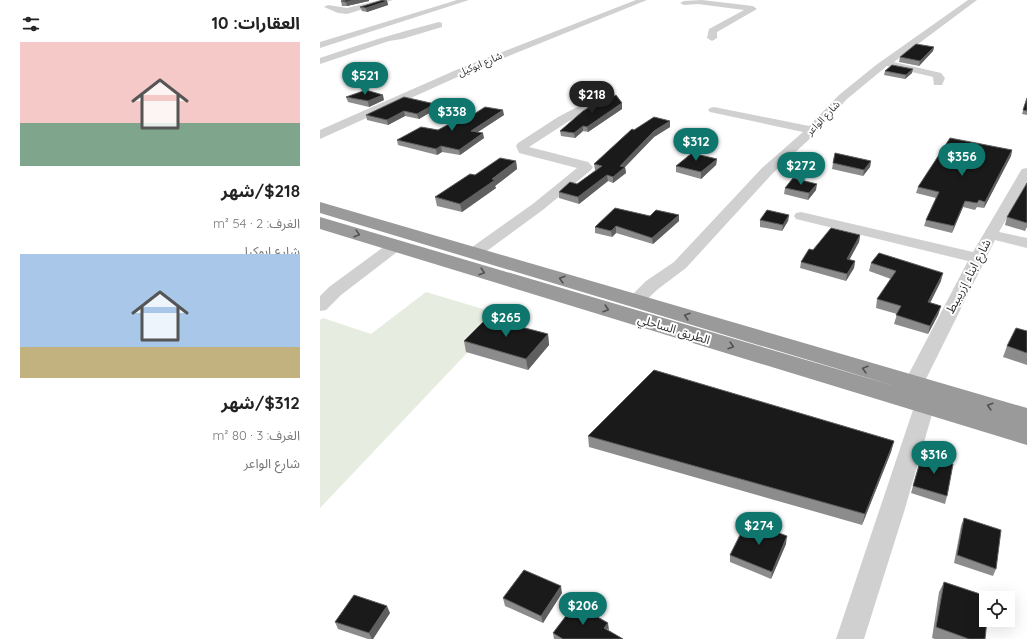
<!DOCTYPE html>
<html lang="ar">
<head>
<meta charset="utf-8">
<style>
  body { margin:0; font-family:Quicksand,"Noto Sans Arabic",sans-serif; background:#f6f6f6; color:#222; direction:rtl; height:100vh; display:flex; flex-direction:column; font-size:15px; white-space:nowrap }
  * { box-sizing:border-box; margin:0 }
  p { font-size:13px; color:#767676 }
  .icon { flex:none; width:22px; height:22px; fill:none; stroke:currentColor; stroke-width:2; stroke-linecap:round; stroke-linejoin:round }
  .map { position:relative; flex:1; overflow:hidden; direction:ltr }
  .sheet { display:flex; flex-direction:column; background:#fff; width:320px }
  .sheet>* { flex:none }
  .tools { position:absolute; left:659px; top:591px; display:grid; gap:8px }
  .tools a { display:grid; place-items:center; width:36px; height:36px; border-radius:0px; background:#fff; box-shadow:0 4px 16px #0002; font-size:20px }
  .price { position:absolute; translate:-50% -34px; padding:0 9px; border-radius:14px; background:#0f766e; color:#fff; font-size:13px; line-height:26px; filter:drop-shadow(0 1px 2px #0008) }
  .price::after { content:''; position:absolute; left:50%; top:24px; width:12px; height:9px; margin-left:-6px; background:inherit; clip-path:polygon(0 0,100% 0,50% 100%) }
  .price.on { background:#222; color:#fff }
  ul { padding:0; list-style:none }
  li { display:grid; align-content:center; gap:8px; height:212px; padding:0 20px }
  li span { display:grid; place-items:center; height:124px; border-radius:0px; color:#555 }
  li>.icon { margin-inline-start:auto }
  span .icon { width:72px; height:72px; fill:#fffc; stroke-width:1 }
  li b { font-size:17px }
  h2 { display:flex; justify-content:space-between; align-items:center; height:48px; padding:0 20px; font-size:17px }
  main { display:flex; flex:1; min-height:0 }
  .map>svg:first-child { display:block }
  .green { fill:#e6ecdf }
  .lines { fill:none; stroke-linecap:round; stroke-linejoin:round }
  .minor { fill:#d0d0d0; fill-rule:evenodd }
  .highway { fill:#9a9a9a; fill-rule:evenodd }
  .wall { fill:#8c8c8c }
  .shaded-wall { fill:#5f5f5f }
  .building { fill:#1a1a1a; stroke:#5f5f5f }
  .oneway { stroke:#525252 }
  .labels { text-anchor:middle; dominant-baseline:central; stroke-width:4; stroke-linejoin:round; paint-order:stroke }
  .far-street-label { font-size:10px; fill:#333; stroke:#fff }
  .street-label { font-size:12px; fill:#333; stroke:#fff }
</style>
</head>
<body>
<main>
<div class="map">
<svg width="707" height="639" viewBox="0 0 707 639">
  <rect width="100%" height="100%" fill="#fff"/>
  <path class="green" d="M106,292L183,315L0,508V320L3,318L51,334Z"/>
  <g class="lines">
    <path class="minor" d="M60,0H73L27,14L18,13L4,7L8,5L27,8Z
      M137,0H149L0,48V42Z
      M316,0H327L144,74L0,139V130L136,70Z
      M382,0L433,6L437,9L397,32V38L392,41L387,38L389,29L424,10L378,4L364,5L360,3L364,1Z
      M648,0H657L574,62L621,73L625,78L622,85H614L613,77L567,66L527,99L496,133L452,174L366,268L338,289L321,305L315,306L309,305L306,301L326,281L354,262L442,168L483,132L390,112L388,110L390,108L394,107L489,126L519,95L556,65Z
      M119,22L122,23V27L82,39L69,41L0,64V58C40,44 79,32 119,22Z
      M290,90L295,93L294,95L246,123L209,147L268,162L273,167L271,170L224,209L160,256L154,258L148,256L146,253L148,250L214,203L257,168L199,153L196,146L198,143L238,117Z
      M707,168V183L679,232L707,238V248L675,240L604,383L601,388L594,390L587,388L584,383L648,261L476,219L474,216L476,213L481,212L653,252L700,172L702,169Z
      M75,241L81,243L83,246L81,249L21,295L6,310L0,311V296L9,287L69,243Z
      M605,397L612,399L615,404L584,512L544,639H516L595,404L598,399Z"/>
    <path class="highway" d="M0,202L707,408V445L0,229V217L578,387L0,213Z"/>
  </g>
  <path class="wall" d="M21,1H49L27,6H22Z
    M67,1L68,5L47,12L42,11L40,7Z
    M614,47L613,51L599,66L579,62L580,57Z
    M565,71L592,73L585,79L564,75Z
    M26,97L64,100L49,107L28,102Z
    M84,97L116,109L99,119L85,116L68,125L47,120L46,115Z
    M707,98V115L702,114Z
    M302,103V109L268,132L263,131L255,138L241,136L240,131L272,109Z
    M184,115L157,132L164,138L140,155L122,152L117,155L78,145L77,140L118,130L151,116Z
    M350,121V127L334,137L305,167L306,173L293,183L288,181L259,204L239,198V192L257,184L276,170H275L274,164L314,130Z
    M692,150L691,156L664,208L657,207L655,210L643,207L632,233L604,226L606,220L616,198L596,193L598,187Z
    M397,159L396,165L381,179L356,172V166Z
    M196,161L197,169L175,186L176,188L142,212L117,206L115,197L155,175Z
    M551,161L550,167L543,176L512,169L513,163Z
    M707,183V227L705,231L685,225L687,217Z
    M465,188L496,190L488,200L464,194Z
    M469,215L468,221L462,231L440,227V220Z
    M330,216L359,221L333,244L296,233L292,237L275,233V227Z
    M540,235L539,242L529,260L535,261L534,268L526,281L480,268L481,262L493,250Z
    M551,263L621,281L610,303L621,306L618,315L608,334L574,324L577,314L556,308L557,299L571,279L549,271Z
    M707,331V365L683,357L687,346Z
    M228,334L229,345L208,370L146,352L144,341Z
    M268,436L574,441L571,452L542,525L269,447Z
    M602,455L627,496L625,504L591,493Z
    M644,518L676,569L673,576L634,563L641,526Z
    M466,544L451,579L410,562V555Z
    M624,582L665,639H615L612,638L619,592Z
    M242,593L223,623L185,606L183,598Z
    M70,613L53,639H48L18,629L15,622Z
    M288,630L303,639H234L233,633Z"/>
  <path class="shaded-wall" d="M35,0H49V1L27,6L26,2Z
    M67,1L68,5L47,12L46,8Z
    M614,47L613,51L599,66L600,61Z
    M593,69L592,73L585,79L586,75Z
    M63,95L64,100L49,107L48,101Z
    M302,103V109L268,132L267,127Z
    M115,104L116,109L99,119L97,114Z
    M183,110L184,115L152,136L151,131Z
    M84,111L85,116L68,125L67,120Z
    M350,121V127L334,137L303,169L305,167L306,173L293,183V177L300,166L334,131Z
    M263,126V131L255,138L254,133Z
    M163,133L164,138L140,155L139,150Z
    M121,146L122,152L117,155L116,149Z
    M692,150L691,156L664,208L665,202Z
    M397,159L396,165L381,179V172Z
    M196,161L197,169L175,186L176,188L142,212L140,204Z
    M551,161L550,167L543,176L544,170Z
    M287,175L288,181L259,204L258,197Z
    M497,184L496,190L488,200L489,193Z
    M645,201L643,207L632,233L634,226Z
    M359,215V221L333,244L332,238Z
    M469,215L468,221L462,231L463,225Z
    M296,226V233L292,237L291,231Z
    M540,235L539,242L526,266L527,259Z
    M535,261L534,268L526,281L527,274Z
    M623,273L621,281L606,311L608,302Z
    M621,306L618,315L608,334L610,326Z
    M228,334L229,345L208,370L206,359Z
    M574,441L571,452L542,525L545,514Z
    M467,536L466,544L451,579L452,572Z
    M241,586L242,593L223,623L221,616Z
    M67,606L70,613L53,639H52L49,633Z
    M288,623L289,630L284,628Z"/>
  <path class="building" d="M26,0H35L26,2L21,1Z
    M63,0L67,1L46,8L40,7Z
    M596,44L614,47L600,61L580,57Z
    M572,65L593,69L586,75L565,71Z
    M46,90L63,95L48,101L26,97Z
    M296,95L302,103L267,127L263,126L254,133L240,131L263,111L268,108L272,109Z
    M84,97L115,104L97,114L84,111L67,120L46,115Z
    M707,98V111L703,110Z
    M165,107L183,110L151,131L163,133L139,150L121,146L116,149L77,140L101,127L118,130L146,115L151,116Z
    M334,117L350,121L334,131L300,166L305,167L293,177L287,175L258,197L239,192L250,182L257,184L282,166L274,164L312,129L314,130Z
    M630,138L692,150L665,202L659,200L657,203L645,201L634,226L606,220L619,192L598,187Z
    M372,153L397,159L381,172L356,166Z
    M515,153L551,161L544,170L513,163Z
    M180,158L196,161L172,179L175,180L140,204L115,197L150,174L155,175Z
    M473,178L497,184L489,193L465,188Z
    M707,183V223L687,217Z
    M295,208L330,216L336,210L359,215L332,238L296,226L291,231L275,227Z
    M447,210L469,215L463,225L440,220Z
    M511,228L540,235L527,259L535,261L527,274L481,262L489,249L493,250Z
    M559,253L623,273L608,302L621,306L610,326L576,315L581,306L557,299L576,271L551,263Z
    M167,318L228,334L206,359L144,341Z
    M696,328L707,331V353L687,346Z
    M334,370L574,441L545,514L268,436Z
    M602,455L633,464L627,496L593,486Z
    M644,518L681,530L676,569L637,555Z
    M427,521L467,536L452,572L410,555Z
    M204,570L241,586L221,616L183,598Z
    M624,582L669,597V598H666V620H667L665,639H649L616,627Z
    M34,595L67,606L49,633L15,622Z
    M255,604L288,623L284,628L303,639H243L233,633Z"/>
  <defs><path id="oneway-chevron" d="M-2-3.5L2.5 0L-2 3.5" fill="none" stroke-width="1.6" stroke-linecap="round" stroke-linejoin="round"/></defs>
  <g class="oneway">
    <use href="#oneway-chevron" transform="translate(37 234) rotate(17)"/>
    <use href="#oneway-chevron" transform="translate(162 272) rotate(17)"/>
    <use href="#oneway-chevron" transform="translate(242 279) rotate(-163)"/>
    <use href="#oneway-chevron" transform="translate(286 309) rotate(17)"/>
    <use href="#oneway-chevron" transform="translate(367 316) rotate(-163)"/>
    <use href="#oneway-chevron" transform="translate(411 346) rotate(17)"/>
    <use href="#oneway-chevron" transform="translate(545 369) rotate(-164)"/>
    <use href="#oneway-chevron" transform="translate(670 406) rotate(-163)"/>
  </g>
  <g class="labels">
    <g class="far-street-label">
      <text transform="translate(160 64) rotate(-23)">شارع ابوكيل</text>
      <text transform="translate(503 118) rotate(-46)">شارع الواعر</text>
    </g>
    <g class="street-label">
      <text transform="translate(648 276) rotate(-62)">شارع ابناء إزريبيط</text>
      <text transform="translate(354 329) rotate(17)">الطريق الساحلي</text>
    </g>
  </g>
</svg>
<div class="tools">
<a><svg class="icon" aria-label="locate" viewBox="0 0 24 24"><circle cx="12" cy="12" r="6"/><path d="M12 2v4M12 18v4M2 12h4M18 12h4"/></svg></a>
</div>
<b class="price" style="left:45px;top:96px">$521</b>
<b class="price on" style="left:272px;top:115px">$218</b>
<b class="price" style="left:132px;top:132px">$338</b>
<b class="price" style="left:376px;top:162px">$312</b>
<b class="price" style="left:642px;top:177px">$356</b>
<b class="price" style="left:481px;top:186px">$272</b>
<b class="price" style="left:186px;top:338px">$265</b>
<b class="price" style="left:614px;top:475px">$316</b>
<b class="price" style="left:439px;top:546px">$274</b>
<b class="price" style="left:263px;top:626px">$206</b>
</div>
<section class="sheet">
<h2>العقارات: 10<svg class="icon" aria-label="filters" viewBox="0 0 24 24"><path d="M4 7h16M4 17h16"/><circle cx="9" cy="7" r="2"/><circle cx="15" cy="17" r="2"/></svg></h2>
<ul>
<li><span style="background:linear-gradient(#f6c9c9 65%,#7fa58c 0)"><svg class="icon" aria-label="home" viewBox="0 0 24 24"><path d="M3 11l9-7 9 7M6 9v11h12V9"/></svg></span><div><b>$218/شهر</b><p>الغرف: 2 · 54 m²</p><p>شارع ابوكيل</p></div></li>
<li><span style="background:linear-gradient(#a9c7e8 75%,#c2b280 0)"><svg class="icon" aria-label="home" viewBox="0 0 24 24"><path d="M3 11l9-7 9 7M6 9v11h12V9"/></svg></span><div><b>$312/شهر</b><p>الغرف: 3 · 80 m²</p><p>شارع الواعر</p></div></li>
</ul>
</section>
</main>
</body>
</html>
